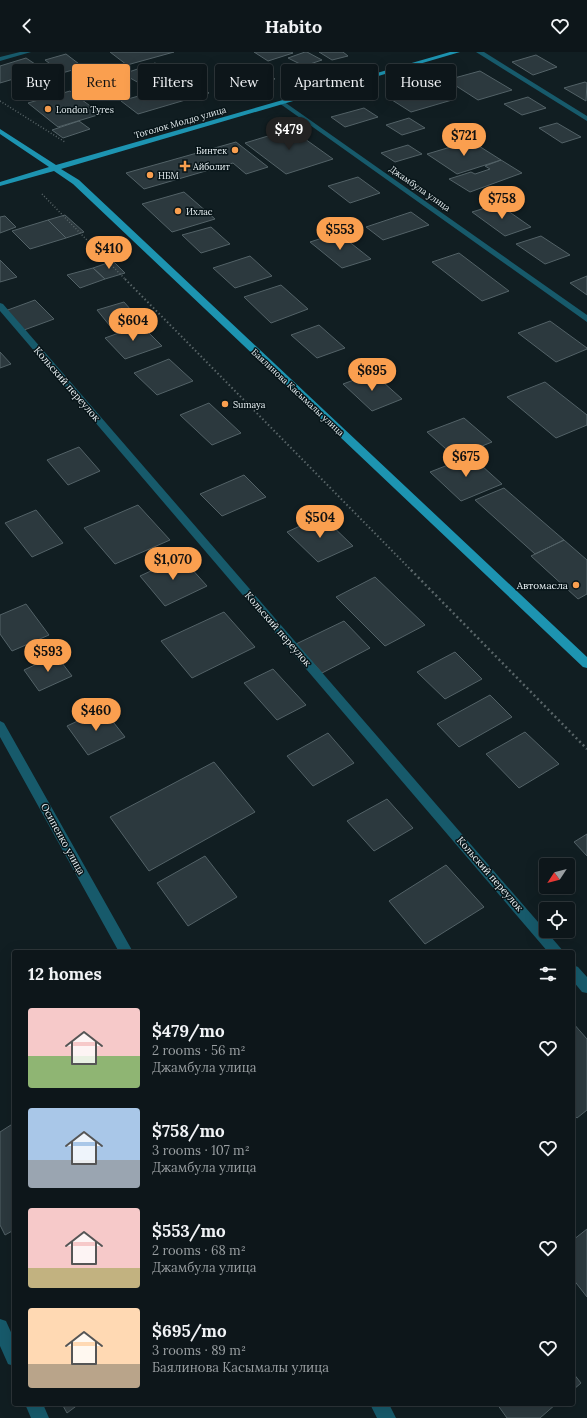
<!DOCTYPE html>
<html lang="en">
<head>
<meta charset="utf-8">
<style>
  body { margin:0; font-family:Lora,serif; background:#161f23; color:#f1f3f6; height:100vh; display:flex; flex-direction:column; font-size:15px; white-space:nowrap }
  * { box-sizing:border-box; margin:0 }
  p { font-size:13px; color:#9a9fa2 }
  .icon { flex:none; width:22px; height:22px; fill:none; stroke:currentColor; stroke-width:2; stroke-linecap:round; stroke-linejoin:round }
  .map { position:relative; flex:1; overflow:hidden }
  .drawer { position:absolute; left:12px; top:898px; width:563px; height:456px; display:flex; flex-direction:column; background:#0d161a; border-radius:4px; box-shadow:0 4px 16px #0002,0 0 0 1px #2d3539 }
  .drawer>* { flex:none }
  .banner { position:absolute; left:12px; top:12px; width:563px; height:36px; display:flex; gap:8px }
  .needle { width:26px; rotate:234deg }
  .fabs { position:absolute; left:539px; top:806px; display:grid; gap:8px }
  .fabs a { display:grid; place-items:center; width:36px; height:36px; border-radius:4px; background:#0d161a; box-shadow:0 4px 16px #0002,0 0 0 1px #2d3539; font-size:20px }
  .price { position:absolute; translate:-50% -34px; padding:0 9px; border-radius:14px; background:#fa9f4f; color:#111; font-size:13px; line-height:26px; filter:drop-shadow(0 1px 2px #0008) }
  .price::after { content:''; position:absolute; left:50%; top:24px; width:12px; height:9px; margin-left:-6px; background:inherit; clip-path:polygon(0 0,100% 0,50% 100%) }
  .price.active { background:#222; color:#fff }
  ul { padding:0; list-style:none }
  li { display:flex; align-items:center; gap:12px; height:100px; padding:0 16px }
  li span { display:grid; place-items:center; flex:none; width:112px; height:80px; border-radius:4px; color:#555 }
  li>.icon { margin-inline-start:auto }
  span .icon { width:48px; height:48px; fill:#fffc; stroke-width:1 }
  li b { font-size:17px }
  h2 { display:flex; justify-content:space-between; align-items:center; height:48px; padding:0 16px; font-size:17px }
  .chip { padding:0 14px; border-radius:4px; background:#0d161a; box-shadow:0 4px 16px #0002,0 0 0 1px #2d3539; font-size:14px; line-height:36px }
  .chip.active { background:#fa9f4f; color:#111 }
  header { display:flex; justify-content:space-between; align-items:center; height:52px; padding:0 16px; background:#0d161a; font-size:18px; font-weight:700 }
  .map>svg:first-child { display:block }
  .building { fill:#2c393e; stroke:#536267 }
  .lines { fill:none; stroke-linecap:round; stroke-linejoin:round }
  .path-far2 { stroke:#596568; stroke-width:1.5; stroke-dasharray:1 2; stroke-linecap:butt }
  .path-far1 { stroke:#596568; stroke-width:2; stroke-dasharray:1.5 2.5; stroke-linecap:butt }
  .path { stroke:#596568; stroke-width:2.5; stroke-dasharray:2 3; stroke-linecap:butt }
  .minor { fill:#175a6b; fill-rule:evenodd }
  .major { fill:#1d94b1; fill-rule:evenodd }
  .poi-dot { fill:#fa9f4f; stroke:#081519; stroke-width:1.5 }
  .labels { text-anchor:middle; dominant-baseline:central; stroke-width:3; stroke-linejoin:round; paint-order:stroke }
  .far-poi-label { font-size:9px; fill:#e9f1f4; stroke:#081519; text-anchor:start }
  .far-street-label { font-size:9px; fill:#e9f1f4; stroke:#081519 }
  .street-label { font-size:10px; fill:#e9f1f4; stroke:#081519 }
  .poi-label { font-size:10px; fill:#e9f1f4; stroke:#081519; text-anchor:end }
</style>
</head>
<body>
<header><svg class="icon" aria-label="back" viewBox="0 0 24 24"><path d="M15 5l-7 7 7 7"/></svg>Habito<svg class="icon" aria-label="heart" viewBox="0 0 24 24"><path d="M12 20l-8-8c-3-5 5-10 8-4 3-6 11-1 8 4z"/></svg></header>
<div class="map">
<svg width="587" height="1366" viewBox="0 0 587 1366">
  <rect width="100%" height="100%" fill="#111e22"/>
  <path class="building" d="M110,0H174L127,13Z
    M254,0H291L293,1L268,9Z
    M305,0H307L322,8L304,14L288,6Z
    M319,0H343L348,4L332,8Z
    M66,2L83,15L62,21L45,8Z
    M536,3L557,15L533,23L512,10Z
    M26,6L44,18L0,31V14Z
    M155,11L171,20L139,31L123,22Z
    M264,18L275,27L255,32L244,23Z
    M480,19L512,38L478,48L447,28Z
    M191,29L209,41L138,62L121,49Z
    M585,30L587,31L586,49L564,36Z
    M434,36L452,48L411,60L392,48Z
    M70,39L101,62L58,75L28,51Z
    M528,45L546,56L522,63L504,52Z
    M364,56L378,65L345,75L331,65Z
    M409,66L425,76L402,83L386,73Z
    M79,69L90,77L63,86L52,78Z
    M557,71L581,85L562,91L539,76Z
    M291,77L333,107L286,122L245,91Z
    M471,89L501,108L457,122L427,102Z
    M236,90L268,115L246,122L233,111L144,137L126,121Z
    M408,93L422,102L395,110L381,101Z
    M501,108L522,121L470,140L449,127L471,120L475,122L490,117L485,114Z
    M358,125L380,141L350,151L328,134Z
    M184,140L215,167L172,180L142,152Z
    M498,152L531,175L505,184L472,160Z
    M411,160L429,173L383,188L366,175Z
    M65,163L84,180L66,186L48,168Z
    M5,164L16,175L0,181V165Z
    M48,168L66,186L30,197L12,179Z
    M211,175L230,192L201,201L182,183Z
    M338,181L371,207L342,216L310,190Z
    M541,184L570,203L545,212L516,192Z
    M459,201L509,239L482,249L432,210Z
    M250,204L272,224L235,236L213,216Z
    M0,208L17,225L0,230Z
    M113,209L125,221L105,227L93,216Z
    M93,216L105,227L80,236L67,223Z
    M587,224V243L570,231Z
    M281,233L308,257L271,271L244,245Z
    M35,248L54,267L24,278L5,259Z
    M124,250L138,266L110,274L97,258Z
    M550,269L587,296V297L556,310L518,281Z
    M141,273L162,294L125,307L105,286Z
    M319,273L345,296L317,306L291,283Z
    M0,300L11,312L0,316Z
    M169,307L193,329L157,343L134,321Z
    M373,321L402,347L372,359L343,332Z
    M545,330L587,363V373L556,386L507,345Z
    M209,351L241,381L212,393L180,363Z
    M464,366L492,390L455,405L427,380Z
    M79,395L100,419L68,433L47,408Z
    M471,404L502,432L461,449L430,420Z
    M244,423L266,445L222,464L200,442Z
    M504,436L564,488L535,502L475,448Z
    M138,453L170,488L115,512L84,476Z
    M36,458L63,491L32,505L5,471Z
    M322,464L353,494L318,510L287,480Z
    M564,488L587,508V542L578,547L531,504Z
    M181,505L207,534L165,554L140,524Z
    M375,525L425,573L385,594L336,545Z
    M26,552L49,583L12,599L0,582V563Z
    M224,560L255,595L192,626L161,589Z
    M344,569L370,596L322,621L296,592Z
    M455,600L482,627L445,647L417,620Z
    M56,603L72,624L39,639L24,618Z
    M273,617L306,653L277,668L244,631Z
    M490,643L512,665L459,695L437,672Z
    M103,657L125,685L88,703L67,674Z
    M525,680L559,712L519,736L486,702Z
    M328,681L354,711L313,734L287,704Z
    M214,710L255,760L149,819L110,765Z
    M387,747L413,776L374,799L347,769Z
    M587,782V804L574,790Z
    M205,804L237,845L188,874L157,831Z
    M446,813L484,855L425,892L389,849Z
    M573,971L587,987V1058L577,1066L573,1062Z
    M14,1071V1178L5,1183L0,1173V1080Z
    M587,1177V1245L573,1227V1188Z
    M573,1321L581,1331L573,1338Z
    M62,1352H79L67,1361Z
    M497,1352H556L540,1366H507Z"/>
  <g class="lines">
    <path class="path-far2" d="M0,49L65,90
      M42,142L126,228"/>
    <path class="path-far1" d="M125,227L412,519"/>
    <path class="path" d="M411,518L587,697"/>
    <path class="minor" d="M20,0H31L0,9V5Z
      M476,0H484L587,64V69Z
      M279,49H283L587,263V270L279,51Z
      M0,251L3,252L564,900H548L0,259Z
      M0,669L4,671L133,900H119L0,685Z
      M573,913L578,915L587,925V941L582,940L573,929Z
      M0,1267L6,1269L14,1287V1314L8,1312L0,1294Z
      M25,1352H43L49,1366H31Z
      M370,1352H389L396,1366H377Z"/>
    <path class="major" d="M450,0H460L61,117L79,128L587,605V616L583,615L73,132L54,119L0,134V130L49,115L0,82V77L56,113Z"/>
  </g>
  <g class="poi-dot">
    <circle cx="48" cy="57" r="4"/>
    <circle cx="235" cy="98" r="4"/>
    <path d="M183 108h4v4h4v4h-4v4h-4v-4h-4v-4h4z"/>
    <circle cx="150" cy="123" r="4"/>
    <circle cx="178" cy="159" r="4"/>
    <circle cx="225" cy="352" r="4"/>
    <circle cx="576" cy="533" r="4"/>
  </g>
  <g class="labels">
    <g class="far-poi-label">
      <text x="56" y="57">London Tyres</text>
      <text x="227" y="98" text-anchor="end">Бинтек</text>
      <text x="193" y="114">Айболит</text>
      <text x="158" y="123">НБМ</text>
      <text x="186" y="159">Ихлас</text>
      <text x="233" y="352">Sumaya</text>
    </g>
    <g class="far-street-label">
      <text transform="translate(180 70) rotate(-16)">Тоголок Молдо улица</text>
      <text transform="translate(420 136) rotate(35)">Джамбула улица</text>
      <text transform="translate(298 340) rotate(43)">Баялинова Касымалы улица</text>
    </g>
    <g class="street-label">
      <text transform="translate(67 332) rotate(49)">Кольский переулок</text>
      <text transform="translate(278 577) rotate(49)">Кольский переулок</text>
      <text transform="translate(63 787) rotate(61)">Осипенко улица</text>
      <text transform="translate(490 822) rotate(49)">Кольский переулок</text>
    </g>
    <g class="poi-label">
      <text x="568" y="533">Автомасла</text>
    </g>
  </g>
</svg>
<div class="fabs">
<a><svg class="needle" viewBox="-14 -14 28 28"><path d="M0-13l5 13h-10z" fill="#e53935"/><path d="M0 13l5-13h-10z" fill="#9a9fa2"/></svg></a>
<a><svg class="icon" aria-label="locate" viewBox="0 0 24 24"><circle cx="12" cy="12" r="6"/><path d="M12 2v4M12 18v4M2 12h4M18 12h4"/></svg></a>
</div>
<b class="price active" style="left:289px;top:99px">$479</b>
<b class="price" style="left:464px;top:105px">$721</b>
<b class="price" style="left:502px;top:168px">$758</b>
<b class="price" style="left:340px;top:199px">$553</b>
<b class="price" style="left:109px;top:218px">$410</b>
<b class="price" style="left:133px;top:290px">$604</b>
<b class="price" style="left:372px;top:340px">$695</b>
<b class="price" style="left:466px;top:426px">$675</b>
<b class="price" style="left:320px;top:487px">$504</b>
<b class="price" style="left:173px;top:529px">$1,070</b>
<b class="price" style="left:48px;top:621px">$593</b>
<b class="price" style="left:96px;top:680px">$460</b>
<div class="banner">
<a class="chip">Buy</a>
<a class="chip active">Rent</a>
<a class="chip">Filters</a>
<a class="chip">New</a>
<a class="chip">Apartment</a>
<a class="chip">House</a>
</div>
<section class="drawer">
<h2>12 homes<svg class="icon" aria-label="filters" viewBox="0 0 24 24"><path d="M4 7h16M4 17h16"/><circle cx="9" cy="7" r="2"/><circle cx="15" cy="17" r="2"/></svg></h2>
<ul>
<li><span style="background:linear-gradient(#f6c9c9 60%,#8fb573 0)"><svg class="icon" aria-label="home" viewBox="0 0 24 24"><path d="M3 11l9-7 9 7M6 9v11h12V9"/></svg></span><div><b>$479/mo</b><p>2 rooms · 56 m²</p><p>Джамбула улица</p></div><svg class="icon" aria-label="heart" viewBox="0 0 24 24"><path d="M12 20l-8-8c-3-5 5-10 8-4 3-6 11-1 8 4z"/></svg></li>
<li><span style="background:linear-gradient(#a9c7e8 65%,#9aa5b1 0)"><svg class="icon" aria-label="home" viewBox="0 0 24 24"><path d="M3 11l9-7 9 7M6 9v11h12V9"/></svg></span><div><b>$758/mo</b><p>3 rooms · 107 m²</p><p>Джамбула улица</p></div><svg class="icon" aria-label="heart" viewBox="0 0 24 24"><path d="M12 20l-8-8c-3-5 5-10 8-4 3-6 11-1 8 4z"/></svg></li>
<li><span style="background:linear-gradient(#f6c9c9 75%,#c2b280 0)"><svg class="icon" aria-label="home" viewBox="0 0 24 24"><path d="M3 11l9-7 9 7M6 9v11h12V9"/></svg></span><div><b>$553/mo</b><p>2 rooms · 68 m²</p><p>Джамбула улица</p></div><svg class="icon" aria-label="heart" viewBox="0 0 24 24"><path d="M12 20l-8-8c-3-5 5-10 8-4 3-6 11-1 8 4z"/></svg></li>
<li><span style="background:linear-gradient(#ffd9b3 70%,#b9a48a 0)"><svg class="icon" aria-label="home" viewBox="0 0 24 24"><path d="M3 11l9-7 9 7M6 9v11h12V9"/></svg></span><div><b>$695/mo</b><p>3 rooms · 89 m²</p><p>Баялинова Касымалы улица</p></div><svg class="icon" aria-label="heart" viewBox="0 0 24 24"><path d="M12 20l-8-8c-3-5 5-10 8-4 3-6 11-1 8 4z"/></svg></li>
</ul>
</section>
</div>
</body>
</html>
